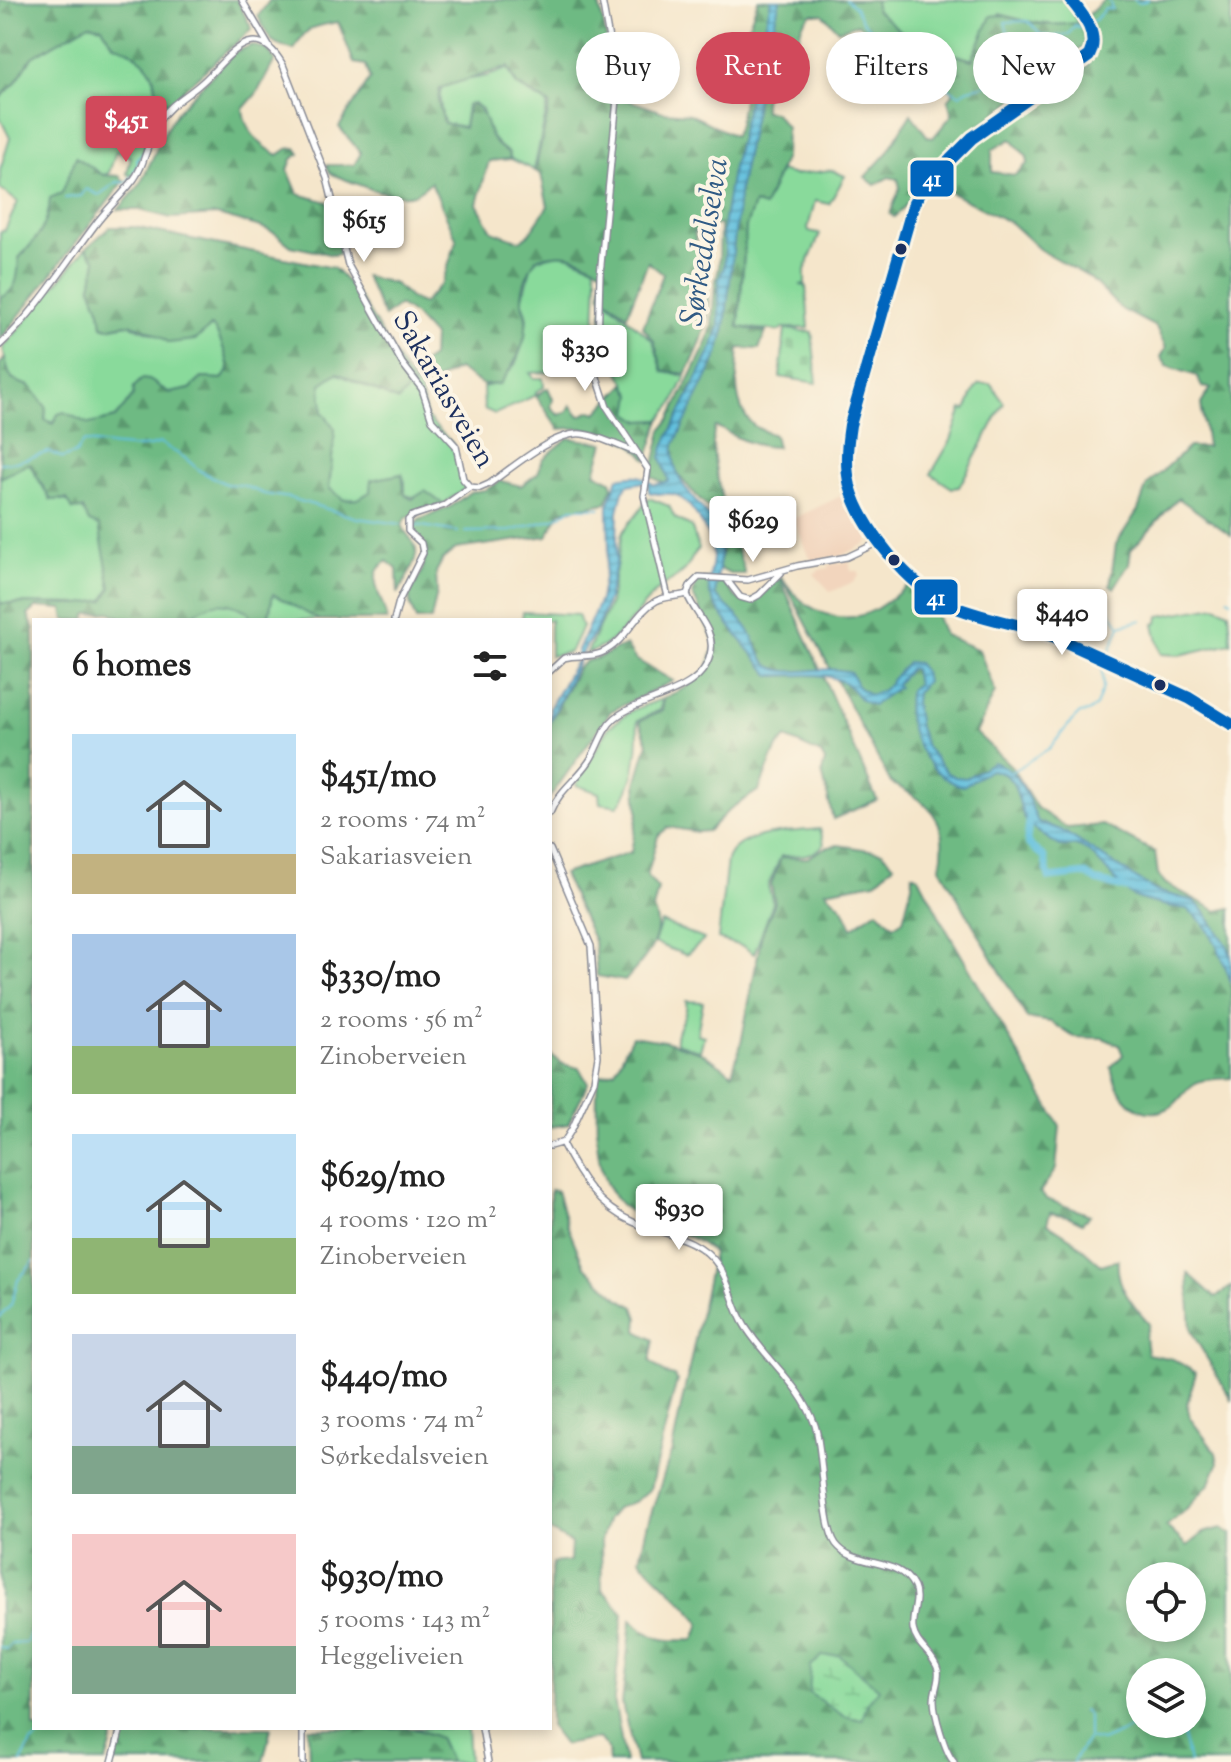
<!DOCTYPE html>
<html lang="en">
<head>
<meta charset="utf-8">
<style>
  body { margin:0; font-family:"Sorts Mill Goudy",serif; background:#f6f6f6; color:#222; height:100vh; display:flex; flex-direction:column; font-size:30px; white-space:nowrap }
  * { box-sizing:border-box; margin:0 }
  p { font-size:26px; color:#767676 }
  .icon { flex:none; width:44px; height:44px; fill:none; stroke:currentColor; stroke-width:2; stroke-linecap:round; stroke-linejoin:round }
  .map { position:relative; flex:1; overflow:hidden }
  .details { position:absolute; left:32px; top:618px; width:520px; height:1112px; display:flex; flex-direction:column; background:#fff; border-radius:0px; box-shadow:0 4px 12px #0003 }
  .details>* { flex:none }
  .hud { position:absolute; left:576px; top:32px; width:534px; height:72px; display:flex; gap:16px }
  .tools { position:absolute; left:1126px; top:1562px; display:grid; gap:16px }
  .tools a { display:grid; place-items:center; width:80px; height:80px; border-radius:50%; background:#fff; box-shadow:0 4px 12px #0003; font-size:40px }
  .price { position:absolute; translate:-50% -68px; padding:0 18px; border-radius:8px; background:#fff; color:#222; font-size:26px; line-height:52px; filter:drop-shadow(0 2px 4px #0008) }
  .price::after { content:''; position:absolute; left:50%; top:48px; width:24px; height:18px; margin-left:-12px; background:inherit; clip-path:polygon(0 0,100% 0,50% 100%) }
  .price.active { background:#d1495b; color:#fff }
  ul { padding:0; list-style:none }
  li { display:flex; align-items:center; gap:24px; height:200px; padding:0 40px }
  li span { display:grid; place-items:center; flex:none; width:224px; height:160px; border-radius:0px; color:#555 }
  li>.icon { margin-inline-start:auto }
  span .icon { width:96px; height:96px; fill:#fffc; stroke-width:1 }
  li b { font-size:34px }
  h2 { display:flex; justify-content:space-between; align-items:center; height:96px; padding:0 40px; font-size:34px }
  .pill { padding:0 28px; border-radius:36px; background:#fff; box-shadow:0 4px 12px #0003; font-size:28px; line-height:72px }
  .pill.active { background:#d1495b; color:#fff }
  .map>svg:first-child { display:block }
  .built { fill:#f2d5bd }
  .grass { fill:#89da9b; stroke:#52847c; stroke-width:2 }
  .forest { fill:url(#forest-firs); stroke:#447470; stroke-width:2; fill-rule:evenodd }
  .wetland { fill:url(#wetland-marsh); stroke:#52847c; stroke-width:2 }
  .cemetery { fill:url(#cemetery-stones); stroke:#52847c; stroke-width:2 }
  .water { fill:url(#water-rules); stroke:#3e789e; stroke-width:2 }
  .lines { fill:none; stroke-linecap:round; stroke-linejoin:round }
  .stream { stroke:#60c0de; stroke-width:2 }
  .river { stroke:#60c0de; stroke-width:7 }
  .minor-casing { stroke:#888a94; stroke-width:8 }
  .minor { stroke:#fff; stroke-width:5 }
  .bus-1-casing { stroke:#fcf5e5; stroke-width:18 }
  .bus-1 { stroke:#0065bd; stroke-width:12 }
  .bus-dot { fill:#1b2f5e; stroke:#fcf5e5; stroke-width:3 }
  .labels { text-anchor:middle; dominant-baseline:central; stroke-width:8; stroke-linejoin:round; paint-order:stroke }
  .street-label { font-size:30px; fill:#1b2f5e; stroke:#fcf5e5 }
  .water-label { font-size:32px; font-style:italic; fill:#305a84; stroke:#fcf5e5 }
  .line-badge { stroke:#fcf5e5; stroke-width:3 }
  .badge-label { font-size:22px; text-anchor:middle; font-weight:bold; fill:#fff }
</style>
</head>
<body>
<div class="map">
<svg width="1231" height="1762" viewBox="0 0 1231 1762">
  <defs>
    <pattern id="forest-firs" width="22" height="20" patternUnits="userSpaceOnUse" patternTransform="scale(2)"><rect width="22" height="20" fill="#6eba83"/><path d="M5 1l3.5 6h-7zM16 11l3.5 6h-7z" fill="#5a986e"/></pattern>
    <pattern id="wetland-marsh" width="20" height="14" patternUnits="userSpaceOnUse" patternTransform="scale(2)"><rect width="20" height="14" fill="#89da9b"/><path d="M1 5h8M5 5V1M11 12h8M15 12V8" fill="none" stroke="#76bb88"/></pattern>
    <pattern id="cemetery-stones" width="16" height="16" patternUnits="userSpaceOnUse" patternTransform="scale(2)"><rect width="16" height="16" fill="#89da9b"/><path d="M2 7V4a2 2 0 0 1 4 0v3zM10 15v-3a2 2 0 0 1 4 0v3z" fill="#76bb88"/></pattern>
    <pattern id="water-rules" width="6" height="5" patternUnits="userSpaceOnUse" patternTransform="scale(2)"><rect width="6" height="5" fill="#60c0de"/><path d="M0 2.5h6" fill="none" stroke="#4e9cb7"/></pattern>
  </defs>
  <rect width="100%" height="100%" fill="#fcf5e5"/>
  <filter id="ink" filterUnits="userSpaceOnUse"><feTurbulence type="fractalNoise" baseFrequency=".0125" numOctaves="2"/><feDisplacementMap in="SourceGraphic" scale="16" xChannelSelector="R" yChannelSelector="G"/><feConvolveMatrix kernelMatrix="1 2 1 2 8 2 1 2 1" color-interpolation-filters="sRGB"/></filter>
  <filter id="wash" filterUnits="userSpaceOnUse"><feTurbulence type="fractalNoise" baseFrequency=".006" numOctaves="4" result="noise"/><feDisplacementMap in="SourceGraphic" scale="32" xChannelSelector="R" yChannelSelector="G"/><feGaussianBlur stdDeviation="1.8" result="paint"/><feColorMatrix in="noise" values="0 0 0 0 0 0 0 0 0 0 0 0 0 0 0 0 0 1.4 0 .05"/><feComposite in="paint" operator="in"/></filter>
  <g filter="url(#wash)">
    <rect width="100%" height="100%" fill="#f5e6cb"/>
    <path class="built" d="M843,495L870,538L867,543L841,556L811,560L793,519Z
      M849,561L851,571H859V576L855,581L831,592L814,574L819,570L829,568V565Z"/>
    <path class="grass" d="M875,0H1065L1078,23C1050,27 1027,22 1000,14L973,60L914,42L876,10Z
      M89,24L102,27L114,45C126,46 145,60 151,71C159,87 151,93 170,104L159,116L132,176L127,174L131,157L116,151L109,173L103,175L76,158L62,193L50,199C49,226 37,239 19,258L18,279L10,294L0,298V232L5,230L18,202L0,189V170L10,138L0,118V98L15,83L32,57Z
      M508,69L517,86L548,104L534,170L511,159L509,153C490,142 487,129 482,109L474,104L467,105L464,127L444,123C432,75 445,84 483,77C491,76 500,71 508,69Z
      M831,170L845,176L829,204L815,201L808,228L809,231L820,234L805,270V284L800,285L806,286L809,328H783L779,331L739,327L746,226L754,204L764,206L780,171L794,175Z
      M86,248L96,260L91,287L100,311L102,326L107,328L128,324L162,337L212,325C220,336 228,358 229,371L222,379L202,378L190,389L170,393L149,380C141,388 122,415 115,419C101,427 59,426 45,420L46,407L30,386C5,380 8,371 3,348Z
      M559,254L570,256L594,266L597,277L594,353L554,372L530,373L534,378H543L544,387L536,392V395L495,414L484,409L483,387L500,383L516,363L525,337L527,317L522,301L531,268L538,259Z
      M603,297L653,341L663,372L686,376L673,404L660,420L641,421L628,413L632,395L616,366L600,360Z
      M336,373L398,401L414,383L421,394L427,418L452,443L462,482L466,488L443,504L405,495V482L402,474L371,480L370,492L358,499L344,500L329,488L335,429L323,412L320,384Z
      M979,384H991L1004,403L959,487L952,488L931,474L951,440L962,409L965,410C972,402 971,391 979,384Z
      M29,463L50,499C69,499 89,507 99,525C105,537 108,574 111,588L104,600L81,604L0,603V478Z
      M649,498L669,506L675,518L691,526L699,549C691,556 691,563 685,570C677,578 667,582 659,589C635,611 620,644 587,653L610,603L622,533Z
      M273,593L315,616L319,620H268Z
      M219,602L235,604L250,612L249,620H188L201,607Z
      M1216,606L1229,612L1231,643L1180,655L1161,654L1154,624L1158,623L1159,616Z
      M523,612L578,615L582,627L570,652L550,656V620H522Z
      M662,699L660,710L637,721C640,745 635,787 618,806L600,803L599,793L576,785L609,727L633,710Z
      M820,829L824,844C813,858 797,855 781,856L768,886L773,903L754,954L744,947L718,939L727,860C736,831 794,832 820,829Z
      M661,922L704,939L703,941L686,955L654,943Z
      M686,1001L703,1002L697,1034L704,1036L700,1051L676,1043C674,1027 689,1017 686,1001Z
      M412,1728H467L469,1762H450L439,1737Z"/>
    <path class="forest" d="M0,0H237L252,29L184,89L170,104C151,93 159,87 151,71C145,60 126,46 114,45L102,27L89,24L32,57L15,83L0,98Z
      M270,0H598L613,68V95L663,112L690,114L734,136L739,124L753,39L748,28L758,0H875L876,10L914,42L972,60L991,16C1005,13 1016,20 1030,23C1046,26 1062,25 1078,23L1085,34L1084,47L1058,61L1045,77L996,113L935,164L924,166L912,174C916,195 910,203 894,217L890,214L900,188L898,179L889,177L875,185L865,177L887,153L911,114L928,137L933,138L952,115L948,100L953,94L952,89L939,85L925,63C915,62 900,62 892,57C879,48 873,33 858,24L838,30L823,14H811C798,26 803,28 797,42C787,66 761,82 764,111L774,112L786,127L785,157L764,207L754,204L746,226L738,327L766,332L759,349L739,348C737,373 732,403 751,423C756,429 766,432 774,435L777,447C762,447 745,442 732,435C725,431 723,428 715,427C705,459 735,540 745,574H730L718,568C734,516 704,510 678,474L665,483L651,477L662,430L670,419L708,341L712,325L715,283L719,268L720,224L694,232C709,298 719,312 686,374L663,371L654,341L643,327L663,274L648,262L627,315L601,295L603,270C575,256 569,250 537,258C529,269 522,286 522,300C521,306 526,312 526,319C528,344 514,365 500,384L483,385L458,369L424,387L414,369L432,357L433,336L414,315L399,305L384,317L365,276L395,284L410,298L423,304L442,283L457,240L431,182C426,186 419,192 414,194C392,200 351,182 330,173L326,165H354L361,153L339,127L370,79L366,65L354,63L338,22C312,27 306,26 294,50C267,42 270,40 258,16ZM508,67L517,85L550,104L535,171L541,174L548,206L528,235L520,241L492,231L477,204L489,161L510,159L509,153C480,138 493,118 474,104L468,105L464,128L444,123L438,101L440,88Z
      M1104,0H1231V535L1178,498L1131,550L1129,564L1114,588L1110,586L1116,544L1138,510L1147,485L1189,447H1207L1201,404L1211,388L1202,387L1197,376L1167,366L1161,357L1166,348L1156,327L1121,309L1090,278L1039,249L1011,223L932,183L944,168L1019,108L1088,65L1097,45L1088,15ZM1011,139L1027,157L1028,163L1015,175L992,172V150Z
      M252,45L268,50L275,60L257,93L243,109C245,131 259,145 278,155L287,149L296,148L300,154L292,159L288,170L298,194L328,202L338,234L340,253L334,255L291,246L275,233L261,227L217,215L171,218L140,210H118L140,185L166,129L179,109L235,52Z
      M76,157L103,175L119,176L124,181L0,340V298C18,291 18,275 19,258C37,239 49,226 50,198L62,193Z
      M110,227H134L333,268C369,298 384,347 414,383L398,401L337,373L321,384L323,412L335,429L329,488L344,500L358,499L370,492L371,480L402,474L405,495L412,499L425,491L443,504L406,518L402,524C405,534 411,537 415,546C421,558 403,583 398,594L397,569L387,561C363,576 384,599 387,620H319L273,594L268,620H249V612C225,599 208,600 188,620H126L110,612L88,614L85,620H65L63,609L37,607L28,615L34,629V1728H116L106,1762H0V603L81,604L104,600L111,588L99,526L89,522L83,509L73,510L67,499L51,500L29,463L0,478V364L5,358C9,378 10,381 30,386L46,407L45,420L53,424L58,414L64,412L89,424L115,418L133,396L134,387L142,379L149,380L170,393L190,389L202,378L222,379L229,371C228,358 220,336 212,326L195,340L169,343C160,335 140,325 127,324C117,324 111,330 102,326L100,311L91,287L96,260L86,248Z
      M625,384L632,395L629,413L641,421L660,420L647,460C629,434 589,426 559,429L536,396L548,388L553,399L551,407L559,415L567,412L571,405L580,416L591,411L597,413Z
      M568,438L604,443L595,473L611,481L613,487L606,503L561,511L547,536L456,549L443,559L436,572L437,592L431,620H416C413,612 408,603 410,594C411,588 413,588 416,583C430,559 427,549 412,529L419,520L452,506L470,492L485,490L501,481L521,486L538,473L543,459Z
      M781,576C800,608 839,630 876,609C888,602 900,592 911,583L931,601L944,635L979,650L995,692L976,733L1011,766L1037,808L1067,828L1103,825L1155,852L1158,875L1166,884L1217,911L1231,908V1078C1220,1079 1203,1078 1194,1084C1184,1090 1178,1105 1167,1109C1138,1122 1115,1092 1111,1067L1123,1055L1119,1045L1103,1038L1074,1037L1051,1022L1027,1018L940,867C950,822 931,802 891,783Z
      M780,578L877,800L833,819L822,772L825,761L821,754L786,738L776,749L759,790L730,809L708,831L697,832L668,827L658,836L647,876L658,889L653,909C667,938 643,960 625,981L597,976L594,941L563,874L631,852L638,812L636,783L648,743L639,721L662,711L664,698L685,688L707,669L715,643L693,595L695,585L703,579L724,582L735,597L746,603L758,598Z
      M626,645L635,659L673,681L611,711L550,797V722L578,668L586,661L598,658Z
      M838,845L882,852L894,865L875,882L825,891L843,908L852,928L877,910L894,926L903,920L912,885V874L919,877L945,927L1060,1126L1056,1169L1040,1192L1046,1199L1090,1215L1082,1223L1068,1216L1050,1213L1047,1223L1073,1240L1101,1265L1118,1260C1115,1285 1134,1307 1149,1324L1145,1337L1147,1354L1173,1359L1196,1373L1187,1404L1190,1418L1216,1453L1218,1464L1210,1483L1187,1509L1166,1526L1187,1546L1203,1533L1222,1528L1231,1534V1762H636L622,1704L631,1620C657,1641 659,1641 694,1640L700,1623C683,1597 659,1583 640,1559L647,1526L672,1450L713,1253C696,1236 675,1231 653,1223C585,1200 598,1134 597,1076L615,1071L632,1036L664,1041L701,1052L732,1073L741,1044L762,933L775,903L771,885L781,857L807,858L825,848ZM1140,1576H1192V1628H1140ZM811,1666L867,1704L862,1719L844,1716L810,1693ZM1140,1672H1192V1724H1140Z
      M550,1054L563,1064L579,1068L588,1083L568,1124L550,1127Z
      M550,1190L557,1191L567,1225L584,1266L618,1298L634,1307L638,1318L637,1331L654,1340L650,1361L666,1374L675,1376L677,1380L650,1489L636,1501L617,1508L607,1520L601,1540L602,1589L623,1613L614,1699L625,1762H609L608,1749L599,1738L564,1745L550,1727V1583L553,1563L570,1561L571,1543L550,1531Z
      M1188,1273L1215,1297L1231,1287V1399L1191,1331Z
      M124,1728H271L263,1762H115Z
      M308,1728H412L439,1737L450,1762H309Z"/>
    <path class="wetland" d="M839,1655L879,1689L867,1704L862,1720L844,1716L809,1693L811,1666L822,1656Z"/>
    <path class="cemetery" d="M785,329L812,332L817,383L780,377Z"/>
    <path class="water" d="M771,0H780L761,78L740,186L725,327L718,354L674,445C669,492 708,499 718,538C723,555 717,577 715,595C726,606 741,617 749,631C756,641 760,661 772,667C794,678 826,663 851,673L858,687L870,695L883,690L907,662L917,663L924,672L926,681L916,693L915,703L919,727L926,747L947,773L955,777L966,778L993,762C1020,768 1028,799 1038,822L1061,830L1156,891L1194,901L1204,911L1227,945L1231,956V982C1222,956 1211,924 1187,909C1170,906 1149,904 1133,896C1115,885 1096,852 1079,846C1074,844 1067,848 1061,846C1055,844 1029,826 1026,821C1015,802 1022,773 990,770L963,786C929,780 898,723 910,690L917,684L914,669L910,668L896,684L898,687L873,705C856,702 856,688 843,682C824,671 792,676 771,676C757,659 712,608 709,590C707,579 714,565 713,554C711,535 694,506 678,496C669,491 659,496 649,492L648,485L643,482L628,485L623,491L618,511L616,564L607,602L597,628L582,653L550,722V707L577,659V652L600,600L609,548L608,506L618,478C633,475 641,473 654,485L669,481L661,457L665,444L712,348L719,327V279L724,267L725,246L722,234L731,176Z"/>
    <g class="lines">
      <path class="stream" d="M846,0L855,7L862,21L878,35L890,54L904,60L920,59L931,70L936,88L947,87L960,95L968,89L986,85L989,79L1003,81V75L997,68L998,62L994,58L997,47L1008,32L1005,22L1028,21L1041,35L1052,37L1069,34L1075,25L1078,27L1095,20L1105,9H1112L1109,0
        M1134,0L1139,3L1148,0
        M133,173L138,164L137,158L144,153
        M65,198L81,196L86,189L99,195L117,182L126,183L131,177
        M0,463L15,462L49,452L63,458L76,453L83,442C105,443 140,452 160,443L185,458L200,471L226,484L242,485L264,494L290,498L357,518L401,524
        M411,528L416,525L458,532
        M466,532L510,531L554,519L572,508H601
        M1228,598L1231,600
        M1106,605L1120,626L1107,658
        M1120,626L1142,620
        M1011,772L1050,748L1071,722L1080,713L1088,712L1096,706L1103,688L1102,667
        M0,1317L11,1305L18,1280L34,1261
        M0,1647L7,1649L11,1644L26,1643L34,1627
        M1083,1710L1088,1716V1736
        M1192,1711L1195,1715L1192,1718
        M1186,1724L1182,1732L1189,1762
        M1088,1738L1101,1741L1141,1724
        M21,1762L31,1743L48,1731L58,1732L59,1728
        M1073,1762L1087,1739"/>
      <path class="river" d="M1030,814L1027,840L1029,845L1044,857L1049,878L1086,874L1096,881L1132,890"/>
    </g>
  </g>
  <g filter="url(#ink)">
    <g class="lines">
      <defs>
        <path id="minor" d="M242,0L269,46
          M602,0L618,89L600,275L597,377L607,407L648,469L644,496L668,597
          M1071,0C1081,13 1098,32 1092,50C1086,67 1057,76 1043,86C1002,116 937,157 914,203L850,425C837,484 861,524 901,566C912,577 923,590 937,598C966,616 1002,619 1035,629C1062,638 1086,653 1112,665C1149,682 1200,698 1231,724
          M0,345C37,310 65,265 95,225C106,210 120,197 131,183C146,165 147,141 158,122C169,105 185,97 199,85C225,64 253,12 283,65L327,178L348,265L402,363L422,389L432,420L456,446L463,479L470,487
          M470,487L480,488L489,484C512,468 554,431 582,434C600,436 618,446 635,452
          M727,580L740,597L750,600L759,595L781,573
          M687,594L690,586L699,577L748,580L797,566L847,557L879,542
          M394,620L399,601L423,553L421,543L408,531V520L412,516L445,505L470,487
          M550,671L564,658C576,654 589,658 601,653C626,643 634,613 656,601C666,596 677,597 687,594
          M550,813C558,791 578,779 590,760C599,745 602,729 615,718C643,695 705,695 711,650C714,629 694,613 687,594
          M550,849L591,946L598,1056L594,1081L572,1129L564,1142L550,1146
          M562,1143C579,1177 598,1207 633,1222C664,1235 698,1236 718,1265C731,1284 733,1307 745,1326C767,1361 801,1385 815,1425C824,1453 822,1525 836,1544C855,1569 900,1556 914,1587C920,1600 911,1615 913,1629C916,1646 934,1654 938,1670C940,1680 934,1690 934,1700C934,1713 945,1753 954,1762
          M482,1728L488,1762
          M112,1762L121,1728
          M303,1762V1728"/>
      </defs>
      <use href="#minor" class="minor-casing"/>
      <use href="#minor" class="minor"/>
      <defs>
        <path id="bus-1" d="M1071,0C1084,16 1100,35 1089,56L972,138L924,186L914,203L850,425C847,445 845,465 850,486C862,529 909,586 950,605C983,620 1021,623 1055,637L1189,698L1231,724"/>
      </defs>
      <use href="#bus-1" class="bus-1-casing"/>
      <use href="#bus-1" class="bus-1"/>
    </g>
  </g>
  <g class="bus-dot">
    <circle cx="901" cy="249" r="7"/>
    <circle cx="894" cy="560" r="7"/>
    <circle cx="1160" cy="685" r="7"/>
  </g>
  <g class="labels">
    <g class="street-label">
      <text transform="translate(443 390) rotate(60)">Sakariasveien</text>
    </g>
    <g class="water-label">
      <text transform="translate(706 242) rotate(-81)">Sørkedalselva</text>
    </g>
  </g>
  <g class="line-badge">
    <rect x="909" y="159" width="46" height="39" rx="8" fill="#0065bd"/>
    <rect x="913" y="578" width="46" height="38" rx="8" fill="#0065bd"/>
  </g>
  <g class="badge-label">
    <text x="932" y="186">41</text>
    <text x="936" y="605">41</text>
  </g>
</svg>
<div class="tools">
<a><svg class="icon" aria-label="locate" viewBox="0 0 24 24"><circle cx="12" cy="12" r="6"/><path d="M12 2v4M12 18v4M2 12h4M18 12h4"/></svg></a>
<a><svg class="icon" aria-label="layers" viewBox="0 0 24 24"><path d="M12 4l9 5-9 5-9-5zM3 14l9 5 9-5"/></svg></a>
</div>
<b class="price active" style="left:126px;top:164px">$451</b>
<b class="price" style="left:364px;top:264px">$615</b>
<b class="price" style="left:585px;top:393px">$330</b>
<b class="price" style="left:753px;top:564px">$629</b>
<b class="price" style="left:1062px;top:657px">$440</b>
<b class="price" style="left:679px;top:1252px">$930</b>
<div class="hud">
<a class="pill">Buy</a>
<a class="pill active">Rent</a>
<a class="pill">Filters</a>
<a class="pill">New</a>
</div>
<section class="details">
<h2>6 homes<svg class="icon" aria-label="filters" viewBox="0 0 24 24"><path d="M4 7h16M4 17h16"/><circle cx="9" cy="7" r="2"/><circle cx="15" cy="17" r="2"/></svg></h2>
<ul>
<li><span style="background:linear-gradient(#bfe0f5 75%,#c2b280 0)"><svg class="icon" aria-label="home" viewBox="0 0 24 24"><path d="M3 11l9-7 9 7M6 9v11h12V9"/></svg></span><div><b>$451/mo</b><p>2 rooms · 74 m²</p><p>Sakariasveien</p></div></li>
<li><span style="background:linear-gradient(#a9c7e8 70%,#8fb573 0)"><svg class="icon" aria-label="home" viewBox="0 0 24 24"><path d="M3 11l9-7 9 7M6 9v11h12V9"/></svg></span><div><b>$330/mo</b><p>2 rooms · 56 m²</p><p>Zinoberveien</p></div></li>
<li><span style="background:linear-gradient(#bfe0f5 65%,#8fb573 0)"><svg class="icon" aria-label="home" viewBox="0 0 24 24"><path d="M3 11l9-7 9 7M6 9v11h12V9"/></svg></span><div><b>$629/mo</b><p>4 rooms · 120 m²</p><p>Zinoberveien</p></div></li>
<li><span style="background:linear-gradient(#c9d6e8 70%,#7fa58c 0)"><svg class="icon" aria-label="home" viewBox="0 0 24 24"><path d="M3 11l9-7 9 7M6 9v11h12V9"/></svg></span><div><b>$440/mo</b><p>3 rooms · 74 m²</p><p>Sørkedalsveien</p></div></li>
<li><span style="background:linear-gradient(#f6c9c9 70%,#7fa58c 0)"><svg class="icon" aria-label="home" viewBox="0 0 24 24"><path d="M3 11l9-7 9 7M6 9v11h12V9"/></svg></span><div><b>$930/mo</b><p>5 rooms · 143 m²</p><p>Heggeliveien</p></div></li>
</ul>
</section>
</div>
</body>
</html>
